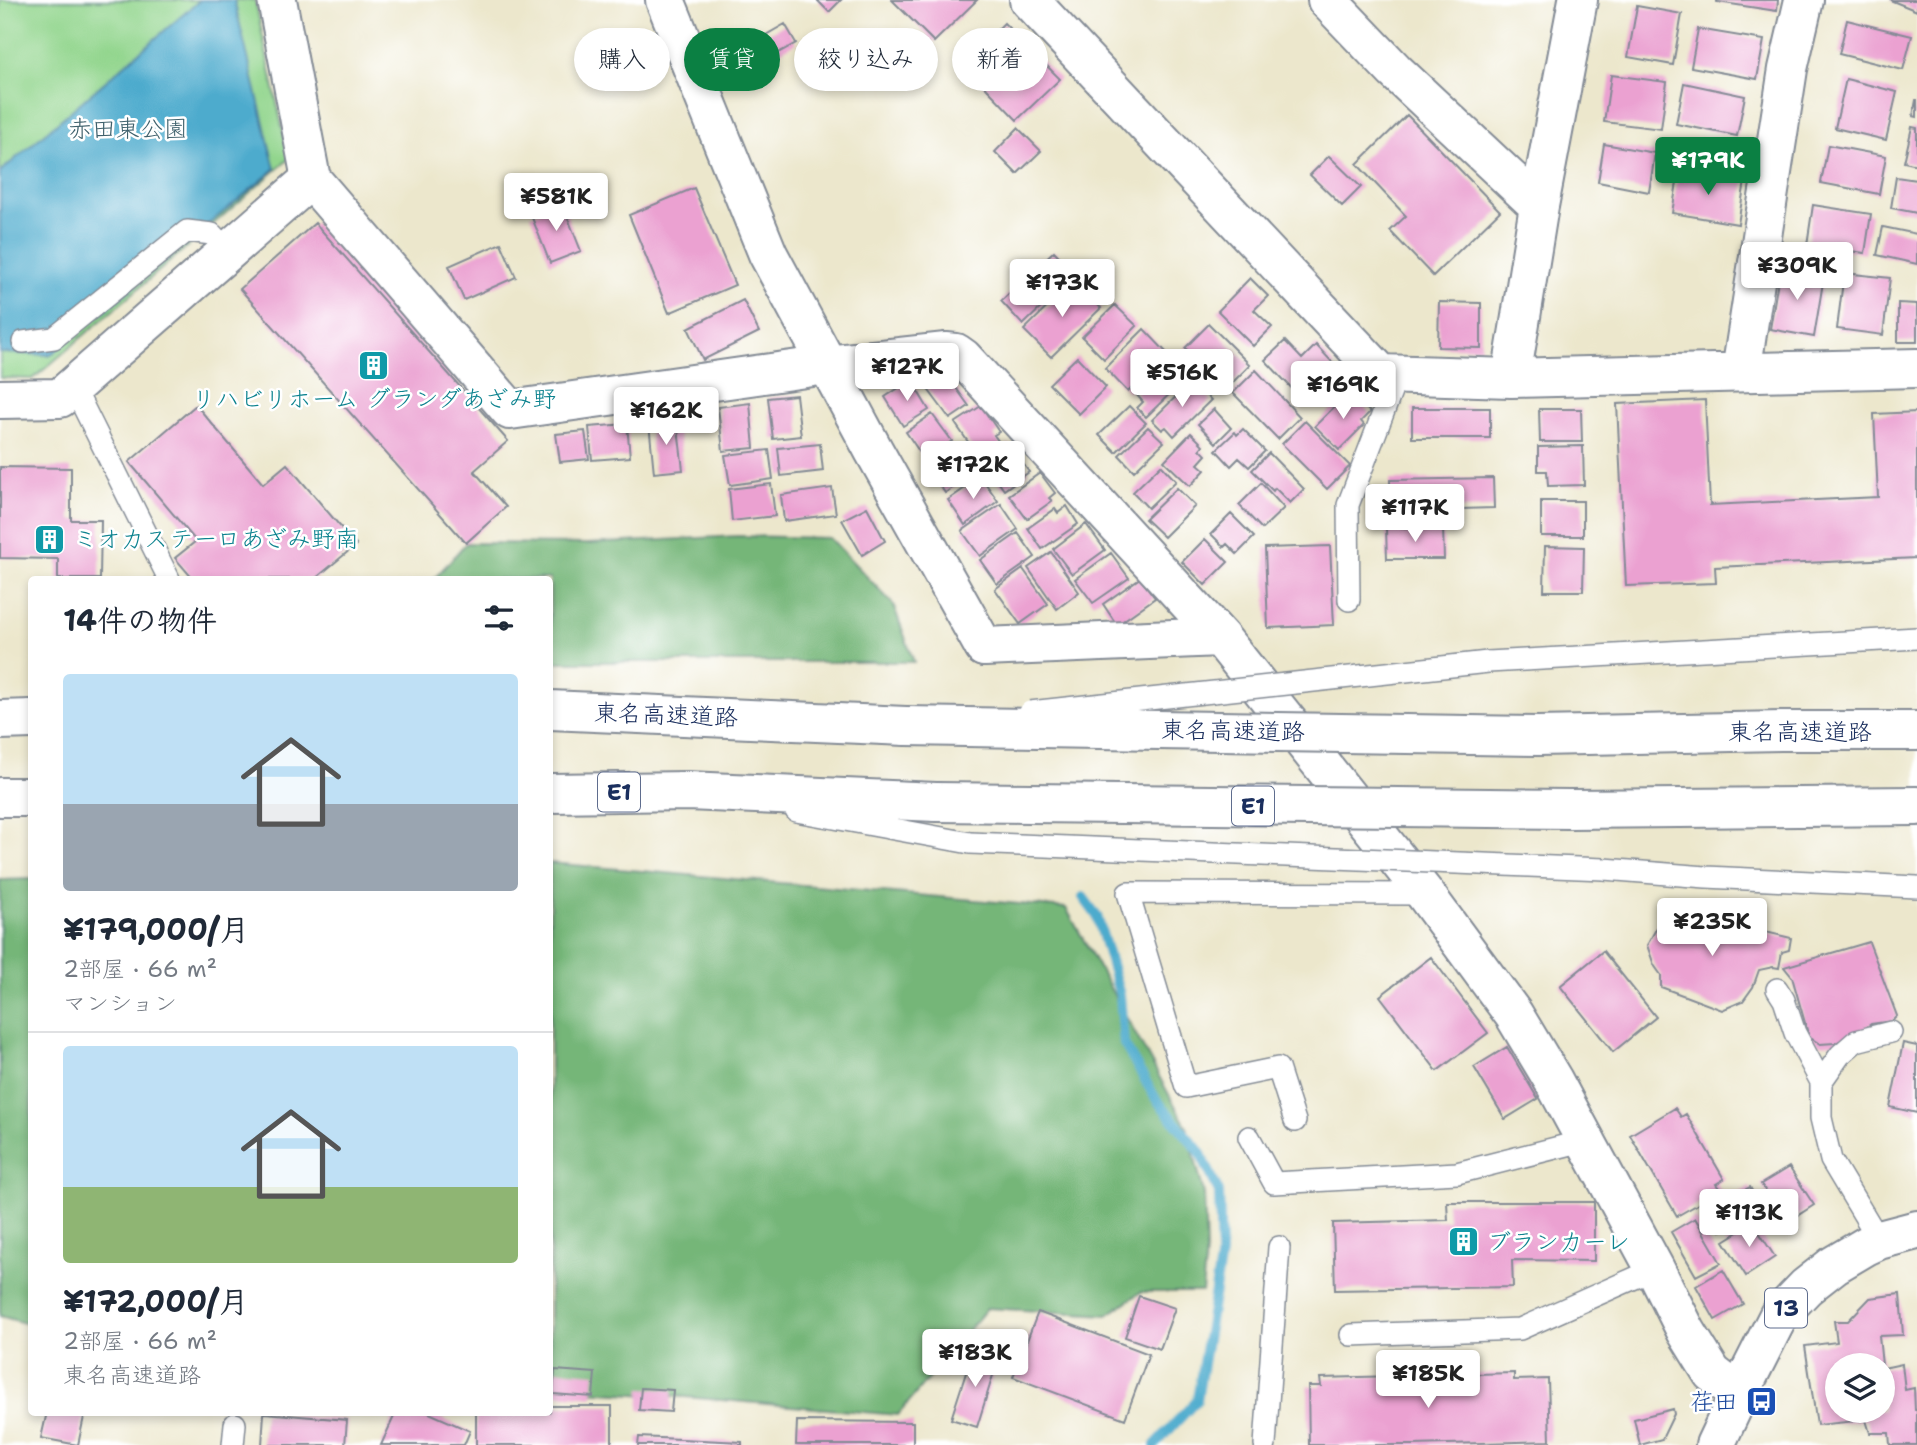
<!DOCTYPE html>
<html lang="ja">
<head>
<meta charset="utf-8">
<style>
  body { margin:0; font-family:"Shantell Sans","Klee One",sans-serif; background:#f6f6f7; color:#1f2937; height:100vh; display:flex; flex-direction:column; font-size:26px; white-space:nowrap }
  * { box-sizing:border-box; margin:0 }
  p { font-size:23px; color:#747a83 }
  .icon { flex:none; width:38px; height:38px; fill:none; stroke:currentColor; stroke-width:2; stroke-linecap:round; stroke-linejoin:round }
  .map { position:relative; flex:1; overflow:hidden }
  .drawer { position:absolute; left:28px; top:576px; width:525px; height:840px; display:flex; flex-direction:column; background:#fff; border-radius:7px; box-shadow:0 4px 10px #0003 }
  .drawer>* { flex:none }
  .top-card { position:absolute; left:574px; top:28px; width:665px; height:63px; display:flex; gap:14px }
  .tools { position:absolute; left:1825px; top:1353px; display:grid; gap:14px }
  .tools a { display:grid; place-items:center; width:70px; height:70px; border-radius:50%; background:#fff; box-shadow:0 4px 10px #0003; font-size:35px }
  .price { position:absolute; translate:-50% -60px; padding:0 16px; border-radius:7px; background:#fff; color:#222; font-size:23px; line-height:46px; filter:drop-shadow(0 2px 4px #0008) }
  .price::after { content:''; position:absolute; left:50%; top:42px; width:21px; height:16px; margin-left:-10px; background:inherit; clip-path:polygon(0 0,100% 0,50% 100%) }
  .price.selected { background:#0b8043; color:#fff }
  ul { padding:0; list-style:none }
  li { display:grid; align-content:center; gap:14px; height:371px; padding:0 35px }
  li+li { border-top:2px solid #e0e1e3 }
  li span { display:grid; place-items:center; height:217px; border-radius:7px; color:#555 }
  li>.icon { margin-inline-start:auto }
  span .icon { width:126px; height:126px; fill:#fffc; stroke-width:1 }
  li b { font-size:30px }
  h2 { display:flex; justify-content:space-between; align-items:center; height:84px; padding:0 35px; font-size:30px }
  .chip { padding:0 24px; border-radius:32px; background:#fff; box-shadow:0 4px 10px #0003; font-size:24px; line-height:63px }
  .chip.selected { background:#0b8043; color:#fff }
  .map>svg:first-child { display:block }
  .green { fill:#92d58d; stroke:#568276; stroke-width:2 }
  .forest { fill:#75b678; stroke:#48726b; stroke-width:2 }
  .water { fill:#4eabcd; stroke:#346d96; stroke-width:2 }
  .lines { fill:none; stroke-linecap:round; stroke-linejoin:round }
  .stream { stroke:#4eabcd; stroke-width:10 }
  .building { fill:#eba1d1 }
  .service-casing { stroke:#848b95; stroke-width:24 }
  .minor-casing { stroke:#848b95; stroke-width:42 }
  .tertiary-casing { stroke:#848b95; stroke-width:42 }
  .primary-casing { stroke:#848b95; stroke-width:42 }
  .motorway-casing { stroke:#848b95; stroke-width:42 }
  .service { stroke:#fff; stroke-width:21 }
  .minor { stroke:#fff; stroke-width:38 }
  .tertiary { stroke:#fff; stroke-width:38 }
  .primary { stroke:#fff; stroke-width:38 }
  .motorway { stroke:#fff; stroke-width:38 }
  .service-bridge-casing { stroke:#848b95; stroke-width:24; stroke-linecap:butt }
  .motorway-bridge-casing { stroke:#848b95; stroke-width:42; stroke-linecap:butt }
  .service-bridge { stroke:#fff; stroke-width:21 }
  .motorway-bridge { stroke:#fff; stroke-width:38 }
  .labels { text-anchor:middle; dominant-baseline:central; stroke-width:5; stroke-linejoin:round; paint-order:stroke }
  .shield { fill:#fff; stroke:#5f6d8e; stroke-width:2 }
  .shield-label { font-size:23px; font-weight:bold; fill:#1b2f5e }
  .park-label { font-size:24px; fill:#3f616c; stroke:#fff }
  .culture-label { font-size:24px; fill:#0d838f; stroke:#fff; text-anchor:start }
  .street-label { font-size:24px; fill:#1b2f5e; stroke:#fff }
  .transit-label { font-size:24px; fill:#164399; stroke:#fff; text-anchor:end }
</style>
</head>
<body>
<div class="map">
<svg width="1917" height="1445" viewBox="0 0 1917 1445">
  <rect width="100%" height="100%" fill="#fff"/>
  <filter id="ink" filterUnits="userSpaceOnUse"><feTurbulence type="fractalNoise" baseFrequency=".0143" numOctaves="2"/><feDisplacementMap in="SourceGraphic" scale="14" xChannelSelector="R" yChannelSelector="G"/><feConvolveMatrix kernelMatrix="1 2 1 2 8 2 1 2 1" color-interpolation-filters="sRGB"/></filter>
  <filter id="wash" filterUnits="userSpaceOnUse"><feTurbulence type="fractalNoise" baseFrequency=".00686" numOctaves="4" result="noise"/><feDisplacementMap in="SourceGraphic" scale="28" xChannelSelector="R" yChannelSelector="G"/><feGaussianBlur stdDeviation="1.57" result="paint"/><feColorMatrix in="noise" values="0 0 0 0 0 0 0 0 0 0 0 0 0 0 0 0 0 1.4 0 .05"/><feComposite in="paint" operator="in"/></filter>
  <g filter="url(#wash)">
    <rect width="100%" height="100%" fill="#ece7cc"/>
    <path class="green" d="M0,0H255L289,159L33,379L0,378Z"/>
    <path class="forest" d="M738,536L830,538L893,604L914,662H550V579H434L466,543L588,544Z
      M550,863L1066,908L1187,1127L1204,1194L1206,1251L1202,1292H1141L1107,1315L987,1308L898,1415L685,1397L550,1389Z
      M31,879H32L31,1325L0,1316V880Z"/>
    <path class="water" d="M200,0H234L275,169L51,355L0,353V172Z"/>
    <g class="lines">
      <path class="stream" d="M1083,897L1097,916L1120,995L1124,1044L1156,1099L1200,1152L1219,1192L1221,1254L1197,1400L1155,1445"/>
    </g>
    <g id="blocks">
      <path class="building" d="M817,0H841L829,12Z
        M892,0H977L934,42Z
        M1717,0H1778L1777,11L1717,2Z
        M1890,0H1917V11Z
        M1637,6L1682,14L1673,65L1628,57Z
        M1847,20L1912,36L1903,70L1839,54Z
        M1004,23L1060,79L1017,120L963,64Z
        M785,24L796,43L769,58L759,39Z
        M1698,29L1764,40L1757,79L1691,67Z
        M1611,75L1667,82L1661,129L1604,122Z
        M1846,79L1897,92L1886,140L1835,128Z
        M1684,83L1745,96L1737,136L1676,124Z
        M1916,100H1917V117L1913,116Z
        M1407,115L1500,211L1433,276L1390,231L1406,216L1357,164Z
        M1912,127L1917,128V165L1904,162Z
        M1018,128L1041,151L1017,174L995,152Z
        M1604,144L1655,153L1649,192L1598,182Z
        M1828,145L1886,156L1879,194L1821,183Z
        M1329,156L1361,187L1342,206L1310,175Z
        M1679,170L1745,181L1738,224L1672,213Z
        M1896,177L1917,180V213L1891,208Z
        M694,188L735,285L669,313L629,215Z
        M562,203L581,251L550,263L531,215Z
        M1813,205L1871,214L1865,253L1807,245Z
        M315,223L508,441L474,471L506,507L466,543L240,289Z
        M1883,227L1917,234V264L1877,255Z
        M501,243L516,277L464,300L449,266Z
        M1054,251L1076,274L1023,325L1001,301Z
        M1780,268L1824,276L1814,337L1770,329Z
        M1844,273L1890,278L1883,335L1837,329Z
        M1250,278L1268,296L1254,310L1272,327L1253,346L1218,311Z
        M1074,281L1101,308L1051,357L1024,330Z
        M743,300L759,332L703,360L688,328Z
        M1439,302L1481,303V348L1438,347Z
        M1898,303L1917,304V342H1898Z
        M1115,305L1137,326L1104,359L1082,337Z
        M1209,324L1250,365L1226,389L1185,348Z
        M1144,329L1167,353L1128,392L1105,368Z
        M1285,341L1302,359L1316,345L1335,365L1301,398L1265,360Z
        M1077,357L1106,387L1079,414L1049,384Z
        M1170,359L1187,377L1146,417L1137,408L1143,402L1135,393Z
        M1256,370L1300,417L1278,439L1233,393Z
        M946,374L969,406L950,419L927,388Z
        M911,380L929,410L903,426L885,397Z
        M1192,381L1211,400L1174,436L1166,427L1162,430L1152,420Z
        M1349,392L1370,412L1361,421L1364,425L1339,450L1315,426Z
        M796,395L801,436L773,439L768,398Z
        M1705,400L1710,505L1878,497L1874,414L1917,412V558L1715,567L1716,583L1626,586L1617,404Z
        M750,403L754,448L723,451L718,407Z
        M196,405L263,484L287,464L356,545L315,579H193L175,558L196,541L129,462Z
        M981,406L999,432L994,435L1001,445L980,459L955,423Z
        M1129,406L1146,423L1116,452L1099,435Z
        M1412,408H1490V438H1412Z
        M1214,409L1231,428L1216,443L1198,424Z
        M1539,409H1581L1582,442H1540Z
        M932,414L952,441L925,460L906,432Z
        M677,420L683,470L654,473L649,423Z
        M1305,421L1350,466L1327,489L1282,444Z
        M627,424L630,457L592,460L589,427Z
        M1148,427L1164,442L1134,471L1119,455Z
        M1243,429L1265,451L1249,467L1239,458L1231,466L1216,450L1235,432L1237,435Z
        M585,431L589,459L560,462L556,434Z
        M1191,433L1203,445L1200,449L1206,455L1198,464L1205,470L1190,486L1164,461Z
        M820,444L823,471L781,476L778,448Z
        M1009,444L1029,472L1004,490L984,462Z
        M958,446L976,471L945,493L927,467Z
        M1583,446L1584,485L1548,486L1547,471H1538V447Z
        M769,450L773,479L730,485L725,455Z
        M1269,453L1304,489L1290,503L1275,488L1273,491L1252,470Z
        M1161,465L1176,481L1148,508L1133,492Z
        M0,467L71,468V520H101L100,579H58V559L0,558Z
        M1040,473L1055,493L1049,498L1052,501L1027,519L1009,495Z
        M981,477L998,501L965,525L948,500Z
        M1493,478L1494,508L1391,511L1390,480Z
        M1261,483L1284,508L1262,529L1239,505Z
        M771,484L775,516L732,521L729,489Z
        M832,488L836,514L784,521L781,495Z
        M1177,488L1195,506L1164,537L1145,519Z
        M1541,501H1583V536H1541Z
        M1001,504L1018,529L980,556L962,531Z
        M1067,506L1078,524L1042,549L1028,528L1055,509L1058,513Z
        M867,507L885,541L862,555L842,520Z
        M1231,514L1254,537L1237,554L1227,544L1224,547L1211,534Z
        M1086,524L1105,550L1072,574L1053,549Z
        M1386,528H1443L1444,559H1387Z
        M1018,533L1035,557L997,584L980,560Z
        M1205,539L1228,562L1205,585L1182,562Z
        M1330,546L1334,625L1268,628L1265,548Z
        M1545,546L1584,547L1583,591H1544Z
        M1051,552L1079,592L1057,609L1028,568Z
        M1111,553L1129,578L1093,603L1075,579Z
        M1023,569L1048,604L1020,624L995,589Z
        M1140,578L1155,598L1117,625L1103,604Z
        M1676,911L1791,938L1789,950L1782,952L1779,968L1773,967L1759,970L1753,987L1743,1001L1722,1010L1661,987V975L1654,965L1647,945L1659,924Z
        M1869,942L1897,1016L1892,1021L1871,1024L1856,1035L1835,1043L1820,1044L1809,1037L1792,977L1784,967Z
        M1603,951L1656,1017L1613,1052L1560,986Z
        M1431,957L1488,1033L1437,1071L1380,996Z
        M1903,1043L1917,1046V1113L1890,1107Z
        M1507,1047L1538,1099L1505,1119L1474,1067Z
        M1675,1108L1681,1117L1686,1114L1724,1179L1716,1184L1721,1191L1677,1216L1630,1135Z
        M1789,1167L1814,1205L1786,1223L1761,1184Z
        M1750,1187L1762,1210L1721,1231L1708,1209Z
        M1447,1202H1594V1261L1512,1260L1513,1287L1335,1290L1333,1223L1448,1220Z
        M1695,1218L1721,1263L1696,1276L1671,1232Z
        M1753,1223L1775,1257L1746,1276L1724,1241Z
        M1723,1270L1743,1304L1715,1320L1696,1286Z
        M1900,1294L1903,1335L1879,1336L1882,1365H1838V1410H1883V1368L1902,1364L1905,1390L1914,1388L1915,1410H1917V1445H1890L1889,1433H1870L1866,1420L1817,1425L1805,1346L1837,1342L1834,1321H1848L1870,1298Z
        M1139,1296L1175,1308L1160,1349L1125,1337Z
        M1038,1312L1149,1354L1125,1419L1013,1377Z
        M973,1351L998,1359L977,1427L951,1419Z
        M555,1370L595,1373L593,1397L553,1394Z
        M1514,1373V1380L1548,1379L1550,1441L1413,1445H1309L1308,1386H1321L1320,1378Z
        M641,1388L673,1390L671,1412L639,1410Z
        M550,1406H612V1445H476V1412H550Z
        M1673,1409L1674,1414L1662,1439L1640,1445L1634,1419Z
        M47,1412H85L78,1445L41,1438Z
        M396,1412H427L470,1431L464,1445H381Z
        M264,1413L347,1420L345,1445H262Z
        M797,1421L913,1422V1445H796Z
        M639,1437L742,1442V1445H638Z"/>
    </g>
  </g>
  <g filter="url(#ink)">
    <use href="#blocks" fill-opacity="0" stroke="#848b95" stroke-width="2"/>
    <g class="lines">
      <defs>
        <path id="service" d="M23,342L54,338L187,231L212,234L228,251
          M73,386L169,579
          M1349,600L1348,505L1398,374
          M1488,662L1917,638
          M796,811L970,843
          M1604,869L1706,877L1917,887
          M1777,989L1784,1000L1795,1033L1821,1082V1118L1831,1160L1879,1240
          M1821,1082L1840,1055L1856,1041L1891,1032
          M1295,1121L1278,1068L1186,1087L1128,893L1425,894
          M1249,1137L1274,1183L1457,1173L1587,1140
          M1351,1335L1520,1329L1655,1269
          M233,1445L235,1424
          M1265,1445L1279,1247"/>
        <path id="minor" d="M277,0L311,179L510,410L827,365L946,352L956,353L963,358L1220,637L1425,894L1514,1015L1553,1080L1655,1269L1686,1331L1712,1373L1739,1394
          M1029,0L1381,374L1511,378L1917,368
          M1327,0L1395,71L1539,206
          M1741,372L1788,69L1804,0
          M1511,378L1539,206L1578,0
          M0,399L60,398L311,179
          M984,647L1220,637"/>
        <path id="tertiary" d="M665,0L768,254L874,451L984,647"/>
        <path id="primary" d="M1715,1445L1739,1394L1779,1315L1806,1287L1834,1265L1866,1246L1879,1240L1917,1230"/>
        <path id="motorway" d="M550,710L906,726
          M0,720L32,719
          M1538,736L1781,731H1917
          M550,793L688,791L936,802
          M0,797H32
          M1570,809L1917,806"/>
      </defs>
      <use href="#service" class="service-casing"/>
      <use href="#minor" class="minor-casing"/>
      <use href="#tertiary" class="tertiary-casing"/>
      <use href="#primary" class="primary-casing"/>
      <use href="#motorway" class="motorway-casing"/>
      <use href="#service" class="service"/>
      <use href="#minor" class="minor"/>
      <use href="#tertiary" class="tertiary"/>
      <use href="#primary" class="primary"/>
      <use href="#motorway" class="motorway"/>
      <defs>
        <path id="service-bridge" d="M1030,712L1488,662
          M970,843L1604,869"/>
        <path id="motorway-bridge" d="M906,726L1538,736
          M936,802L1570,809"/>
      </defs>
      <use href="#service-bridge" class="service-bridge-casing"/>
      <use href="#motorway-bridge" class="motorway-bridge-casing"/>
      <use href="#service-bridge" class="service-bridge"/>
      <use href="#motorway-bridge" class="motorway-bridge"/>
    </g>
  </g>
  <defs>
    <symbol id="building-square" viewBox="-11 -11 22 22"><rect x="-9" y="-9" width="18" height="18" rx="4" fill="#0f9aa8" stroke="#fff"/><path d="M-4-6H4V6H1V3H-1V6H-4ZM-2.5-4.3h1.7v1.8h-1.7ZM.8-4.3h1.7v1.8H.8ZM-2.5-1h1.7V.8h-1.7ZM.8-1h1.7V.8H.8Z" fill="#fff"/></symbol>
    <symbol id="bus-square" viewBox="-11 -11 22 22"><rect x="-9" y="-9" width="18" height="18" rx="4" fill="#1a4fb4" stroke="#fff"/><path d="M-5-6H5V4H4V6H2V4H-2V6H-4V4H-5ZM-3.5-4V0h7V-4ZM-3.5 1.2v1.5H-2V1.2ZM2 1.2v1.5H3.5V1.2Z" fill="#fff"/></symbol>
  </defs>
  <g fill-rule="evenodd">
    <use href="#building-square" x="356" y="348" width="35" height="35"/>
    <use href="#building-square" x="32" y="522" width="35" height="35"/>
    <use href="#building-square" x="1446" y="1224" width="35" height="35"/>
    <use href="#bus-square" x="1744" y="1384" width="35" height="35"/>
  </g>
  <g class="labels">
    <g class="shield">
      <rect x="598" y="772.5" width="42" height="39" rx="5"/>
      <rect x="1232" y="786.5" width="42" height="39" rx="5"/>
      <rect x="1765" y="1288.5" width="42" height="39" rx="5"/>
    </g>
    <g class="shield-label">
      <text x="619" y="792">E1</text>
      <text x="1253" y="806">E1</text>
      <text x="1786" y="1308">13</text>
    </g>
    <g class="park-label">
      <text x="128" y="129">赤田東公園</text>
    </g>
    <g class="culture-label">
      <text x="374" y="399" text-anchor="middle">リハビリホーム グランダあざみ野</text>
      <text x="73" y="539">ミオカステーロあざみ野南</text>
      <text x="1487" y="1242">ブランカーレ</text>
    </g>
    <g class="street-label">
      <text transform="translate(666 715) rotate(2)">東名高速道路</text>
      <text transform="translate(1233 731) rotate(1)">東名高速道路</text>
      <text x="1800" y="732">東名高速道路</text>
    </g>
    <g class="transit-label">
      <text x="1738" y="1402">荏田</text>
    </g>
  </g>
</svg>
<div class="tools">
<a><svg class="icon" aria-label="layers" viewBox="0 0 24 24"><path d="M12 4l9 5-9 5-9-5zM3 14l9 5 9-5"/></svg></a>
</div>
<b class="price selected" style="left:1708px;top:197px">¥179K</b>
<b class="price" style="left:556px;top:233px">¥581K</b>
<b class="price" style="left:1797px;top:302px">¥309K</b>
<b class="price" style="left:1062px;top:319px">¥173K</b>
<b class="price" style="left:907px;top:403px">¥127K</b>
<b class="price" style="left:1182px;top:409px">¥516K</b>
<b class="price" style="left:1343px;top:421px">¥169K</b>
<b class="price" style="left:666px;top:447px">¥162K</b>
<b class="price" style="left:973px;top:501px">¥172K</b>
<b class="price" style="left:1415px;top:544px">¥117K</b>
<b class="price" style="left:1712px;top:958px">¥235K</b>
<b class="price" style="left:1749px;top:1249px">¥113K</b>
<b class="price" style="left:975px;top:1389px">¥183K</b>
<b class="price" style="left:1428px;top:1410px">¥185K</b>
<div class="top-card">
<a class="chip">購入</a>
<a class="chip selected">賃貸</a>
<a class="chip">絞り込み</a>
<a class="chip">新着</a>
</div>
<section class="drawer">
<h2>14件の物件<svg class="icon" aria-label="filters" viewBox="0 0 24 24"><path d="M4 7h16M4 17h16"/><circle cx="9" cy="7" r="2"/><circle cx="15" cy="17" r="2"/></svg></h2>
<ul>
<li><span style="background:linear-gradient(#bfe0f5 60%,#9aa5b1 0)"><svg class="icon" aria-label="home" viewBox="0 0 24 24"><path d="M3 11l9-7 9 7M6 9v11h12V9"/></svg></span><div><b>¥179,000/月</b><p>2部屋 · 66 m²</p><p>マンション</p></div></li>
<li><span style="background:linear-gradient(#bfe0f5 65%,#8fb573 0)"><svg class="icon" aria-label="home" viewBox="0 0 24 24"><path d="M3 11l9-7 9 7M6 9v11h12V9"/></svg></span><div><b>¥172,000/月</b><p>2部屋 · 66 m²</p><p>東名高速道路</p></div></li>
</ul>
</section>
</div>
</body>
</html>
